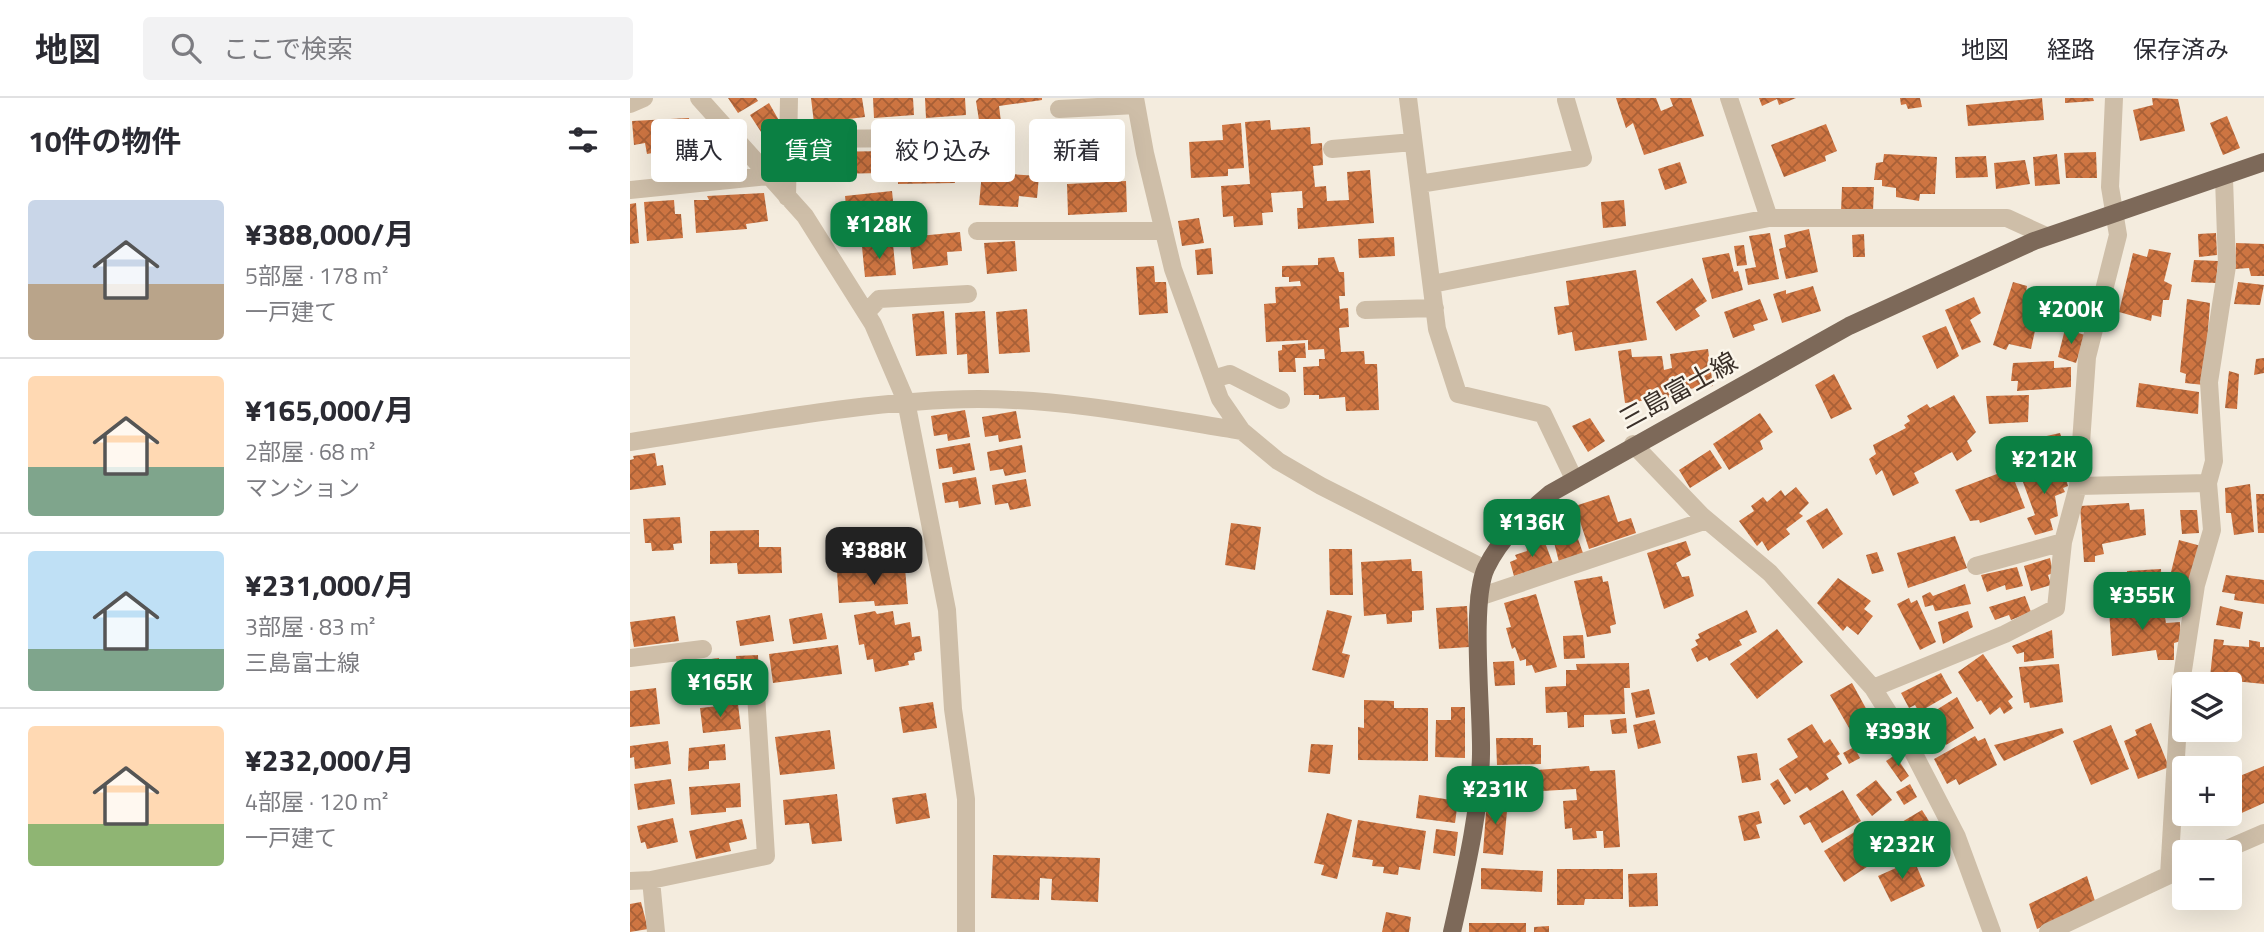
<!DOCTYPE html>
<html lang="ja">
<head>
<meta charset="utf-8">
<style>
  body { margin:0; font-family:"Titillium Web","Noto Sans JP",sans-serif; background:#f2f2f3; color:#2b2b33; height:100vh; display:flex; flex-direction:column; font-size:26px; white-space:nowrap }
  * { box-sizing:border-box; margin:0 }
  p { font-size:23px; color:#7c7c81 }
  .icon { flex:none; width:38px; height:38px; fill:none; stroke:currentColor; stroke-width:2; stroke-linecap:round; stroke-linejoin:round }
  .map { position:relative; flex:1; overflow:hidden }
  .details { display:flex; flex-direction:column; background:#fff; width:630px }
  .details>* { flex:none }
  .banner { position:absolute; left:21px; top:21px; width:665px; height:63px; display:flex; gap:14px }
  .fabs { position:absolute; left:1542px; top:574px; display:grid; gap:14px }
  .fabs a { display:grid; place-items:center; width:70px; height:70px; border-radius:7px; background:#fff; box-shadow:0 7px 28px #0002; font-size:35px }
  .price { position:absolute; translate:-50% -60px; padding:0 16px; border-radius:14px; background:#0b8043; color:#fff; font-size:23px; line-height:46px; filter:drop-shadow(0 2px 4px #0008) }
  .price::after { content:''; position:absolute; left:50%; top:42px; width:21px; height:16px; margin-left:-10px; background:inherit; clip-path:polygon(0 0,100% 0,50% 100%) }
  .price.on { background:#222; color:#fff }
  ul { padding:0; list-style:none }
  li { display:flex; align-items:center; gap:21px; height:175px; padding:0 28px }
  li+li { border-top:2px solid #e1e1e2 }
  li span { display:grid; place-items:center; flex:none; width:196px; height:140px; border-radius:7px; color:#555 }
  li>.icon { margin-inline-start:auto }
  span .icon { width:84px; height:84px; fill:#fffc; stroke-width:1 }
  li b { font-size:30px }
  h2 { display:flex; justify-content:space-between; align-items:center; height:84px; padding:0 28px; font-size:30px }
  .tag { padding:0 24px; border-radius:7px; background:#fff; box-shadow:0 7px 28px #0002; font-size:24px; line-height:63px }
  .tag.on { background:#0b8043; color:#fff }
  header { display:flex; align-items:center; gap:42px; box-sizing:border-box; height:98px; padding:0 35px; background:#fff; border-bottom:2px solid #e1e1e2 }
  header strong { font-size:33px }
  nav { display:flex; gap:38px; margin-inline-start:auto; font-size:24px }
  .search { width:490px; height:63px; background:#f2f2f3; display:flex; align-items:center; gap:18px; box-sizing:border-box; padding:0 24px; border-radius:7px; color:#7c7c81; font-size:26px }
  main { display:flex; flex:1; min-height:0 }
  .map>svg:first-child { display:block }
  .building { fill:url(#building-cross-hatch) }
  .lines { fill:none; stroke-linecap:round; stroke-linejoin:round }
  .minor { stroke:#cebea8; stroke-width:18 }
  .major { stroke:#7d6959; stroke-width:18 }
  .labels { text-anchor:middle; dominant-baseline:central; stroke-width:5; stroke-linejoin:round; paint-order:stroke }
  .street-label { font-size:26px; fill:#3a3029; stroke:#fbf6eb }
</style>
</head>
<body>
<header>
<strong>地図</strong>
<div class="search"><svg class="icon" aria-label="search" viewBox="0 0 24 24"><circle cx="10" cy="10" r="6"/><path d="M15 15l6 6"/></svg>ここで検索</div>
<nav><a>地図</a><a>経路</a><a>保存済み</a></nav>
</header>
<main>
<section class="details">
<h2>10件の物件<svg class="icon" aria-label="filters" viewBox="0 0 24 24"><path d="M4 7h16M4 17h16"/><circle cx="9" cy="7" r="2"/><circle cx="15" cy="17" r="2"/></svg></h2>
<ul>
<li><span style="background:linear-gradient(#c9d6e8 60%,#b9a48a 0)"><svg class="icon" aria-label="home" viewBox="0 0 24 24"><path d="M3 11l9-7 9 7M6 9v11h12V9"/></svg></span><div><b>¥388,000/月</b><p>5部屋 · 178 m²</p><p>一戸建て</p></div></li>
<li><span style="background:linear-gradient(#ffd9b3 65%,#7fa58c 0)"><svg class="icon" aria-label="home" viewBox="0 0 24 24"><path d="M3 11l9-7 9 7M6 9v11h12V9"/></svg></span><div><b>¥165,000/月</b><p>2部屋 · 68 m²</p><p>マンション</p></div></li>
<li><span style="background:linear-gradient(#bfe0f5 70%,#7fa58c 0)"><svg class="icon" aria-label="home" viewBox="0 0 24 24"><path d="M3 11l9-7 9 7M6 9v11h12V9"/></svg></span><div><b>¥231,000/月</b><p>3部屋 · 83 m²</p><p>三島富士線</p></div></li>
<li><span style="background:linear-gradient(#ffd9b3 70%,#8fb573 0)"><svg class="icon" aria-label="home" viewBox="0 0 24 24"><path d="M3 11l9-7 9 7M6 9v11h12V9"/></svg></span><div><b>¥232,000/月</b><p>4部屋 · 120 m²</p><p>一戸建て</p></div></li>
</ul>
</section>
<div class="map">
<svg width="1634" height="834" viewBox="0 0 1634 834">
  <defs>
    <pattern id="building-cross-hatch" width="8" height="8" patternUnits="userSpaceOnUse" patternTransform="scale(1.75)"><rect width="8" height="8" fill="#ce7542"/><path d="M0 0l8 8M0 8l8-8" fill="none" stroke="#a86037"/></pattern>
  </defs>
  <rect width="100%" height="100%" fill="#f4ecde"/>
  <path class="building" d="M98,0H126L128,3L108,15Z
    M181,0H232L235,19L184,25Z
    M243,0H283L284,17L244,20Z
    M295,0H335L336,17L296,20Z
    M349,0H412V2L369,8L372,32L351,35L346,3Z
    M986,0H1026L1031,13L1043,8L1040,0H1061L1074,38L1014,57L1003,25L996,30Z
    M1129,0H1166L1149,7L1147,1L1132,8Z
    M1270,0H1290L1292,9L1278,11L1276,6L1271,7Z
    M1412,0L1414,22L1338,28L1336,7Z
    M1435,0H1463L1464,3L1435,5Z
    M1522,0L1548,1L1555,33L1510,43L1503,12L1523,7Z
    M139,5L151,26L133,37L120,17Z
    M1597,18L1610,50L1593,57L1580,25Z
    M59,20L62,57L28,60V54L17,56L15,45L4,47L2,23Z
    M640,22L641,32L680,29L681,46L692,45L693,67L683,68L685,89L696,88L697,103L719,102L717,74L740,72L744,125L668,131L667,110H673L672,93L641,95L643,114L632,115L633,127L604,129L603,118L593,119L591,88L620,86L615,24Z
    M460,24L463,55L432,57L430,27Z
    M611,25L614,70L598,71V78L561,80L559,44L593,42L592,27Z
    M1196,26L1207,53L1195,58L1196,63L1154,79L1141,47Z
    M94,53L96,75L69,76L67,55Z
    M256,53V75L196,76L195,54Z
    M325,53V85L268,86V54Z
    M1466,54L1467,80H1436L1434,55Z
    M1254,56L1307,59L1305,96H1290L1289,103L1266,99V90L1252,88V82H1244L1246,65L1253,64Z
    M1427,56L1430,86L1405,88L1403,59Z
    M1356,58L1358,79L1326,80L1325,59Z
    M1395,62L1400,86L1366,91L1364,65Z
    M1050,64L1057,85L1035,92L1028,71Z
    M352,74L409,78L407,100L389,98L388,109L349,107Z
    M496,83L497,114L438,117L437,86Z
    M1212,89H1244L1243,113L1211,114Z
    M262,93L265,122L218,127L215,98Z
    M134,95L138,123L116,126L117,131L66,135L64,102H79L77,98Z
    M44,102L45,116H51L53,140L17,143L14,104Z
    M994,102L996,128L973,130L971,104Z
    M6,105L9,145L0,146V106Z
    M569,120L574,145L552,148L548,123Z
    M1179,131L1188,174L1156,181L1149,151L1156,149L1154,137Z
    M330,134L332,153L317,154L318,167L283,171L279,139Z
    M1140,135L1149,181L1118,187L1115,171L1126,169L1119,138Z
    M1586,135L1587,157L1569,159L1568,136Z
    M1234,136L1235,159H1223L1222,137Z
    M764,139L765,158L729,160L728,141Z
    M385,143L387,173L357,176L354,145Z
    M1606,145L1634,146V178H1621L1619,170L1605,171Z
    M263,146L266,177L235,179L232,149Z
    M1114,147L1117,167L1107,168L1104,148Z
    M581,150L583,176L567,177L565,152Z
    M1519,151L1541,155L1534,183L1542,187L1539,202H1533L1531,219L1522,217L1521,223L1489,214L1503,155L1517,159Z
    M1099,155L1104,174L1108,173L1113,192L1082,201L1072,160Z
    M704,159L709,174H714L715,198H709L710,211L718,210L719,229L709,230L711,254L734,253L735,266H747L749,312L716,313L715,299L689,301V297H674L673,269L689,268V261H695L694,251L678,252V242L636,244L634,206L646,205L645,189L671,188L670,183L659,184V179H652V168L688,167V160Z
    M1564,162L1588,163L1586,185L1561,184Z
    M524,168L525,184H536L538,215L509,217L506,169Z
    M1006,172L1017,242L945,253L942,234L928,237L924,209L939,207L936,183Z
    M1062,180L1077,203L1065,211L1070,218L1046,233L1026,204Z
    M1383,184L1397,188L1396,195L1418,201L1416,210L1422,212L1417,230L1406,228L1401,251L1379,246L1376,252L1363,247Z
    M1608,184L1634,187L1630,207L1604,206Z
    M1183,188L1191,213L1152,225L1143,196L1156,192V196Z
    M1344,199L1351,215L1340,222L1351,244L1332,252L1315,212Z
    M1130,201L1138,222L1123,227L1125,232L1103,240L1094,214Z
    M1557,201L1580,205L1574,287L1555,285L1556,276L1550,274Z
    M397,211L400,254L369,256L366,214Z
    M314,213L317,256L286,258L282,216Z
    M355,213L359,275L338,276L337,256L327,257L325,215Z
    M1316,228L1329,258L1307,271L1292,238Z
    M1435,231L1455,237L1446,265L1428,259Z
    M675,245L676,260H665L666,274H649L648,253L652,252V247Z
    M1001,251L1002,259L1032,258L1034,272L1042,270L1040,256L1078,251L1083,288L1042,293V299L995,305L988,253Z
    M1634,260V275L1624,277L1626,261Z
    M1424,263V270L1441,269V289L1387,293L1388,283H1381L1383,265Z
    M1599,273L1609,276L1607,311L1595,310Z
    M1204,276L1222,311L1201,321L1185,287Z
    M1509,285L1569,294L1568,316L1506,309Z
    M1324,297L1346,334L1337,343L1342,353L1327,363L1322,354L1284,375L1289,385L1263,398L1252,372L1246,377L1239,361L1246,356L1243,347L1276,330L1274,327L1280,323L1277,318L1297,306L1300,310Z
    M1399,297L1398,324L1359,326L1356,298Z
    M335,312L340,339L318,343L317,336L304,338L301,318Z
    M386,313L391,340L369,344L368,337L355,339L352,319Z
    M1130,315L1143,334L1130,343L1133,351L1099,372L1083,346Z
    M960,320L975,343L958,354L942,328Z
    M1430,335L1436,352L1409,359L1403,341Z
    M340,345L345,372L323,376L322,369L309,371L306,351Z
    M392,347L396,374L375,378L373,371L360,373L357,354Z
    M1080,352L1092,370L1060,390L1049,372Z
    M25,355L27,368L33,367L36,387L0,392V362L4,361L3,358Z
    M1416,368L1418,375L1432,368L1438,388L1433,390L1435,394L1425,398L1428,418L1420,421L1423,432L1405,437L1397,420L1405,417L1390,376Z
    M1380,371L1395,410L1350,425L1349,422L1340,423L1325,392Z
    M346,379L351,406L329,410L328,403L315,405L312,385Z
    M396,381L401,408L380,412L378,405L365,407L362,387Z
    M1620,386L1624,434L1604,437L1601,415H1596L1595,390Z
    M1166,389L1179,405L1169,415L1173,418L1156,431L1160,436L1138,453L1132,443L1127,448L1109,423L1124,413L1121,408L1133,399L1137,404L1151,392L1155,398Z
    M1626,396H1634V435H1628Z
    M979,397L988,424L1001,420L1006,435L959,451L945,408Z
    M1499,405L1500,412L1514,411L1516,437L1472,446L1474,456L1465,458V464H1454L1450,408Z
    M1197,410L1213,436L1193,451L1176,423Z
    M1550,412H1567L1569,435L1552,436Z
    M938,413L953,455L929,464L918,421Z
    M50,419L52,445L43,446L44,452L22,453L21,445H15L13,421Z
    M601,425L631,429L625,472L595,467Z
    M129,432V449H151L152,475L108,476L107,465L80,466V433Z
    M1325,438L1337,470L1278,490L1267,455Z
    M914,442L923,466L884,478L880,464L887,461L885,457L897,453L896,448Z
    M1549,442L1571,448L1558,497L1537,490Z
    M1056,443L1061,457L1046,465L1052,479L1059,478L1064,498L1034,511L1017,455Z
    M699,451H722L723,497H700Z
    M1247,454L1254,473L1242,476L1236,457Z
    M1420,460L1423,475L1418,477L1421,487L1401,493L1394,468Z
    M781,461L782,473H792L794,512L782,513V524L757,526L756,516L734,518L731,464Z
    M1387,469L1393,488L1376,492L1375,487L1357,494L1351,477Z
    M275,470L278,506L245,508L244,503L209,505L207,474Z
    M1531,471L1532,496L1499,497L1497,473Z
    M1596,477L1634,482V506L1604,502L1605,496L1592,494Z
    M972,478L973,484L978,483L986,526L980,528L981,535L957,539L944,483Z
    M1208,480L1241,503L1234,511L1243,518L1228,537L1217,528L1213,533L1187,505Z
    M1335,486L1341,506L1305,513L1303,507L1295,509L1292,498L1300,494L1303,498Z
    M906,496L927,569L905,575L902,567L896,568V561L890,563L885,549L882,551L876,530L881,529L874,505Z
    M1395,498L1401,514L1381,522L1379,517L1365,522L1359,509Z
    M1279,500L1281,505L1287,502L1306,544L1290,552L1267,506Z
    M1515,505V517L1534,514L1536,525L1550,524L1551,543L1544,545V562H1528L1526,552L1482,558L1479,511Z
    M837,508L839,549L809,551L806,510Z
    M1590,508L1613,514L1610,531L1586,527Z
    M697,512L722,518L712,555L720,557L714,580L682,572Z
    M1117,512L1127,534L1109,542L1112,547L1079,563L1077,559L1067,564L1061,551L1068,547L1065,542L1070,540L1068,536Z
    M245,513L247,516L263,513L265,527L280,524L282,539L290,538L292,553L284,555L285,562L278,563L279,567L245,574L243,561L237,562L234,546L229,547L224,517Z
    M1338,513L1343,529L1313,546L1308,524Z
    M192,515L197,541L163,546L159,521Z
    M140,517L144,543L110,548L106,523Z
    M45,518L49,543L4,549L0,524Z
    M1147,531L1173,564L1127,601L1100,566Z
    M1422,532L1424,560L1394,564V554L1387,556L1382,548Z
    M953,537L955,560L934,561L933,538Z
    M1584,541L1594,542L1593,547L1619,549V542L1630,544V549H1634V586L1604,583L1603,590L1600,586H1590L1591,580L1580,579Z
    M208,547L212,576L143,585L139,556Z
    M1353,556L1383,599L1378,603L1383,610L1374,616L1370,609L1360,617L1351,602L1347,604L1328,574Z
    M128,557L129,582L108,583L106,558Z
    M89,560V566L97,565L99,580L54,584L53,569L65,567V563Z
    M884,563L885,587L865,588L863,564Z
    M999,565L1000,590H994L995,616L954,617V629L938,630L937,614L916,615L915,589L936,588V572H947L946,566Z
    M1429,566L1433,604L1400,610L1399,604L1394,605L1389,569Z
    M1311,575L1322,595L1289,614L1285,607L1279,610L1271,595Z
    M1222,585L1255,645L1234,656L1200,597Z
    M26,590L30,626L0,629V593Z
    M1019,591L1025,616L1006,620L1001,595Z
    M1327,599L1344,630L1316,647L1309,636L1303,639L1295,619Z
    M734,602L764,603V610H798V663L728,662V629L734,630Z
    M303,604L307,630L273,635L269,609Z
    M108,606L111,631L73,635L70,610Z
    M821,609H835V660L805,659L806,622H821Z
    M996,620L997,635L982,636L980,622Z
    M1025,622L1031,645L1008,651L1003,627Z
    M1521,625L1539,669L1508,681L1494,643L1507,637L1505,632Z
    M1182,626L1194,645L1200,641L1210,656L1207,658L1212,666L1196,676L1199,681L1180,693L1177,689L1165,696L1149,671L1168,659L1157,641Z
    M1481,627L1499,671L1461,687L1443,643Z
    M1432,630L1434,635L1374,663L1364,647Z
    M200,632L205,671L150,677L145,639Z
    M1345,638L1348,643L1355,640L1367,667L1329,687L1326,681L1317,686L1304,661Z
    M866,640H903V647H911V666L867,667Z
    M38,643L41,666L5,671L4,659L0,660V648Z
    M95,646L96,662L79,663V671L58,673L59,650Z
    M681,646L703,647L700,676L678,674Z
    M1224,649L1230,660L1219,666L1213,655Z
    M1127,655L1131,682L1112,685L1107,658Z
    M1265,657L1279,678L1271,684L1256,663Z
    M959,668L960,673L985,672L990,749L974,750L973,733H966L967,740L943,742L942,730L935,731L933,703L947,702L946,691L896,694L894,673Z
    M1634,668V705L1596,722L1593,716H1600V682Z
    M41,681L45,706L8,712L4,686Z
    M1148,681L1161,703L1154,707L1140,686Z
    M1246,682L1262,702L1242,718L1226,697Z
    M110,685L111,709L96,710V714L61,717L59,689Z
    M1280,686L1287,699L1274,707L1266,694Z
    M1213,692L1231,723L1192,745L1180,724L1174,727L1169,718Z
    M296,695L300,720L266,726L262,700Z
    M207,696L212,743L182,746L179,725L155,727L153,702Z
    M789,697L828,703L825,725L786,720Z
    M857,700L878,702L873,757L853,755Z
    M1292,712L1304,731L1266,753L1255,734Z
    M1129,713L1132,725L1126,727L1130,740L1114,743L1108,718Z
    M697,715L722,722L707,781L691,777L694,767L684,765Z
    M43,720L48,744L17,751L15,744L11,745L7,728Z
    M112,721L117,741L99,745L101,753L66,761L59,733Z
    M728,722L796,733L790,772L769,769L768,777L753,775L754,769L742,768L743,762L722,759Z
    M806,731L828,734L825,758L803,755Z
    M1226,733L1246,763L1214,784L1194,753Z
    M363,757L470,760L468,804L421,802L422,781L410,780L409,802L361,800Z
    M1284,762L1295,788L1261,804L1248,778Z
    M851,770L913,773L912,794L851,791Z
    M927,771H993V801H955L954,807H927Z
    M1027,775L1028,808L999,809L998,776Z
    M1457,778L1465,803L1407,831L1399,806Z
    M11,804L18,831L0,834V806Z
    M756,814L781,819L779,834H752Z
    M839,825H896V834H839Z
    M919,828V834H904V829Z"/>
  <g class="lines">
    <path class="minor" d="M69,0L175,118L243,226L276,303L317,512L323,611L336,701V834
      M505,0L515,55L543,171L590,301L612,333L648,363L691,388L855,471
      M778,0L807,231L828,296L913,316L944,381
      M1099,0L1139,120
      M0,6L14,0
      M429,11L506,7
      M158,41L310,40
      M702,51L783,44
      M789,86L953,60L936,2
      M0,92L138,78
      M157,99L159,0
      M347,133H534
      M802,186L1139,120H1377L1416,138
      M735,212L805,210
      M236,215L249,201L338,196
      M583,281L600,276L651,302
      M0,344C115,327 232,302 348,301C437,301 525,319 612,333
      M1003,346L1072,418L1140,475L1243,590L1283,654L1327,739L1362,834
      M1448,388L1578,385
      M1346,468L1433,444
      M849,499L1077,422
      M0,560L73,551
      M1243,590L1375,536L1426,510L1433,444L1448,388L1457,259L1488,137L1480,89L1484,0
      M1590,754L1634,735
      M1539,777L1550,592L1566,487L1582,432L1578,385L1584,363L1579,284L1597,168L1594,80
      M21,782L26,834
      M0,783L21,782L136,758L126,596
      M1418,834L1554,770"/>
    <path class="major" d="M822,834C835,776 850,715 851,656C852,613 840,504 856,470C871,439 896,416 921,395L1219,228L1404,143L1634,64"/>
  </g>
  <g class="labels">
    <g class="street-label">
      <text transform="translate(1048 292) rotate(-29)">三島富士線</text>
    </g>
  </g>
</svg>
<div class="fabs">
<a><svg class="icon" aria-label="layers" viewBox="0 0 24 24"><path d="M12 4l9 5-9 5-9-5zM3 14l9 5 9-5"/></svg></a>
<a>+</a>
<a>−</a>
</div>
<b class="price" style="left:249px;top:163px">¥128K</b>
<b class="price" style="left:1441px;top:248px">¥200K</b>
<b class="price" style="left:1414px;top:398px">¥212K</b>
<b class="price" style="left:902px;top:461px">¥136K</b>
<b class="price on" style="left:244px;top:489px">¥388K</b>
<b class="price" style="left:1512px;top:534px">¥355K</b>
<b class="price" style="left:90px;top:621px">¥165K</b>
<b class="price" style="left:1268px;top:670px">¥393K</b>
<b class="price" style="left:865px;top:728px">¥231K</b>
<b class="price" style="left:1272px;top:783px">¥232K</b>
<div class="banner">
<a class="tag">購入</a>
<a class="tag on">賃貸</a>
<a class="tag">絞り込み</a>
<a class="tag">新着</a>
</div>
</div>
</main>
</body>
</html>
